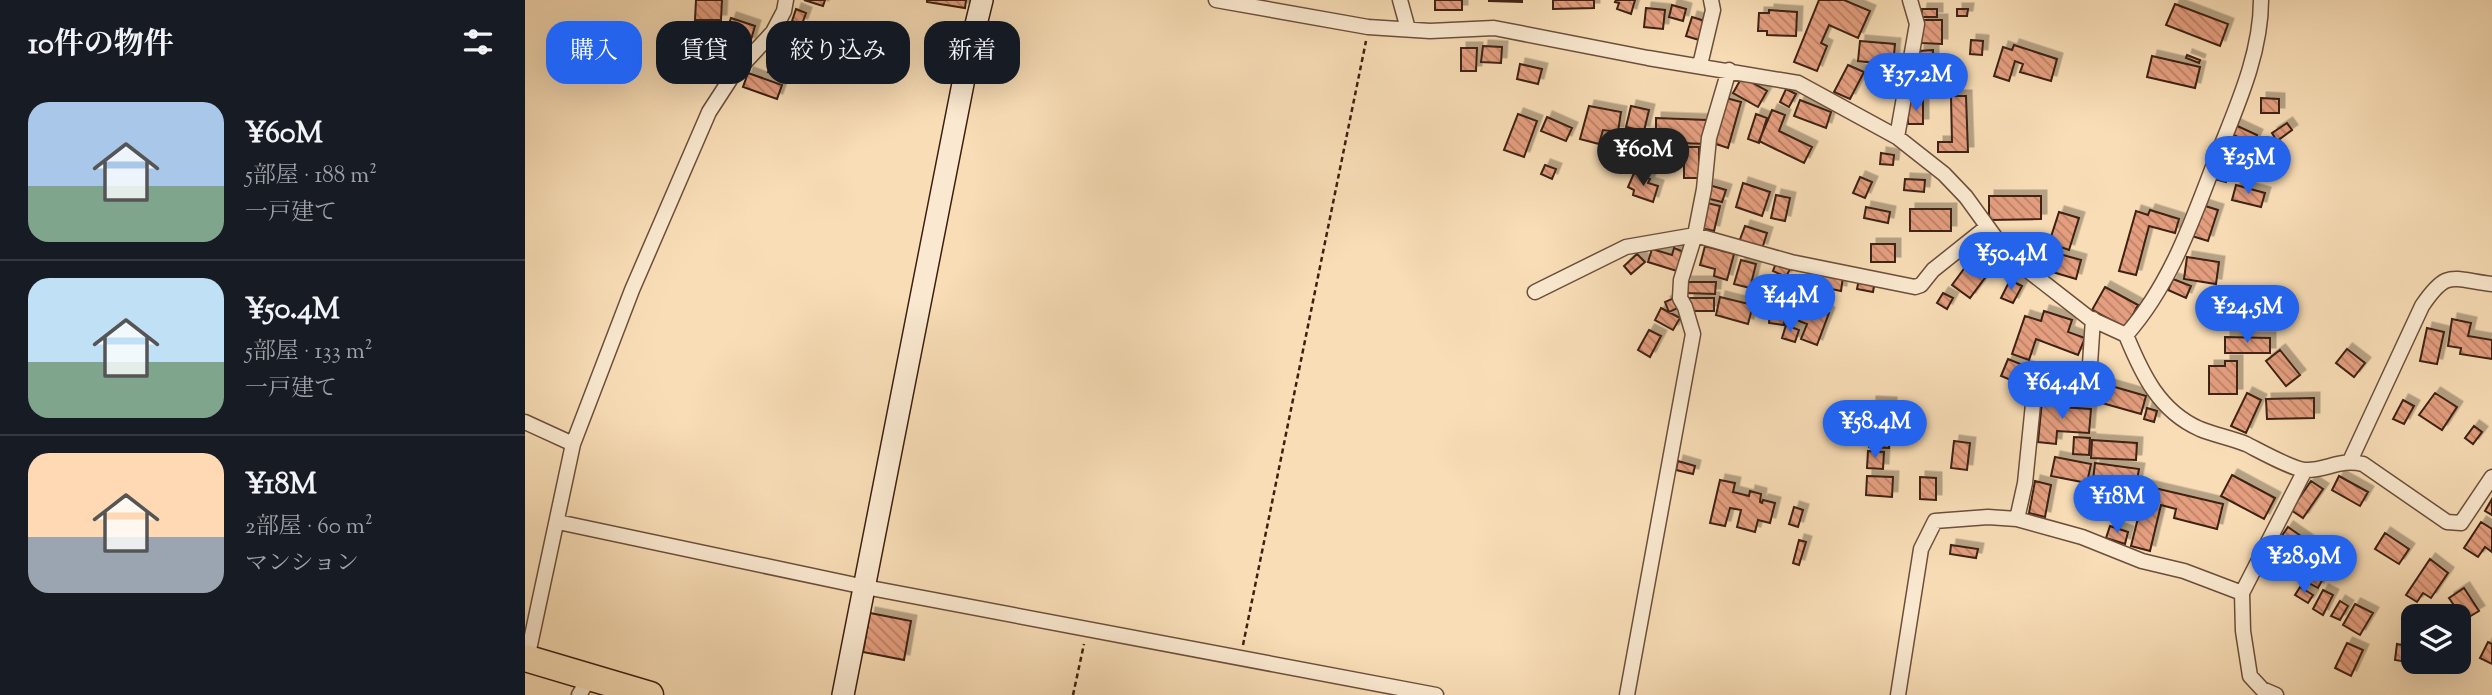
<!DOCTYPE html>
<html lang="ja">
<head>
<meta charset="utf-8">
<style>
  body { margin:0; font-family:"Sorts Mill Goudy","Noto Serif JP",serif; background:#242831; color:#f1f3f6; height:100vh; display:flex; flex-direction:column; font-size:26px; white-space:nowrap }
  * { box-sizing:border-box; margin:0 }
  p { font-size:23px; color:#9ea1a6 }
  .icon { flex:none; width:38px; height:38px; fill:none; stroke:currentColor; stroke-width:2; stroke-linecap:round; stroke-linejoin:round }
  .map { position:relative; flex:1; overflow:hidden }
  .details { display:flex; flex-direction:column; background:#171b24; width:525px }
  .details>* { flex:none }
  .banner { position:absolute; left:21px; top:21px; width:665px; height:63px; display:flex; gap:14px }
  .buttons { position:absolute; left:1876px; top:604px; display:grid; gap:14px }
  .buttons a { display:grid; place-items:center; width:70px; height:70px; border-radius:14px; background:#171b24; box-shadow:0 7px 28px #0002; font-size:35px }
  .price { position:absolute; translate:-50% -60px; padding:0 16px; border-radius:24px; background:#2563eb; color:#fff; font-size:23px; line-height:46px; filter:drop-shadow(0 2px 4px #0008) }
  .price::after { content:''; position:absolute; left:50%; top:42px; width:21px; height:16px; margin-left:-10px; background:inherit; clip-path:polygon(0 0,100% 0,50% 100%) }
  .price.on { background:#222; color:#fff }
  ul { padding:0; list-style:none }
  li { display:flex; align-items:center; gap:21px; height:175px; padding:0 28px }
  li+li { border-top:2px solid #363941 }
  li span { display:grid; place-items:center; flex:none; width:196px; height:140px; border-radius:21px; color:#555 }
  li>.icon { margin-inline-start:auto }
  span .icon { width:84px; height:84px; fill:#fffc; stroke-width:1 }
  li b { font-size:30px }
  h2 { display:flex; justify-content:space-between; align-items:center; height:84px; padding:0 28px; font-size:30px }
  .pill { padding:0 24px; border-radius:21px; background:#171b24; box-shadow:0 7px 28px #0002; font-size:24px; line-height:63px }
  .pill.on { background:#2563eb; color:#fff }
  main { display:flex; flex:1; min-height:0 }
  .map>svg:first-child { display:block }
  .building { fill:url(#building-back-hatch); stroke:#3d2012; stroke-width:2; filter:url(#shadow) }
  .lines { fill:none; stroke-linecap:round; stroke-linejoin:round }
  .street-casing { stroke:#6c4f3b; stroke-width:17 }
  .secondary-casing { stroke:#3d2012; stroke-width:24 }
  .highway-casing { stroke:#3d2012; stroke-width:29 }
  .path { stroke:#3d2012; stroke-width:2.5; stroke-dasharray:5 3.5; stroke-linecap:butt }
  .street { stroke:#fae9d0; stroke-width:14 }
  .secondary { stroke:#fae9d0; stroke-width:21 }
  .highway { stroke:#f8ddb6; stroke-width:26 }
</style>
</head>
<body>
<main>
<section class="details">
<h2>10件の物件<svg class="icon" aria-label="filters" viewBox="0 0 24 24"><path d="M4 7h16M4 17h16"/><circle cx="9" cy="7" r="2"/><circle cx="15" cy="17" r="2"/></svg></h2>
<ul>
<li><span style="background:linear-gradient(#a9c7e8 60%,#7fa58c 0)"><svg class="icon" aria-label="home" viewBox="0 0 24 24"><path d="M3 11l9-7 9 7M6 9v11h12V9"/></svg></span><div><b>¥60M</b><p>5部屋 · 188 m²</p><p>一戸建て</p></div></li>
<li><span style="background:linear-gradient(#bfe0f5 60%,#7fa58c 0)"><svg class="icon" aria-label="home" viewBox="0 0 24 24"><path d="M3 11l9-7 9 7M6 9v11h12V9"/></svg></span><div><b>¥50.4M</b><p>5部屋 · 133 m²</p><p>一戸建て</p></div></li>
<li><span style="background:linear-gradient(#ffd9b3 60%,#9aa5b1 0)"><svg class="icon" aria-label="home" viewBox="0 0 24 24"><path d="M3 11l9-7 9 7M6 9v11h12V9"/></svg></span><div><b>¥18M</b><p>2部屋 · 60 m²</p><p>マンション</p></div></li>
</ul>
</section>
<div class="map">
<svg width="1967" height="695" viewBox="0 0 1967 695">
  <defs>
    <pattern id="building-back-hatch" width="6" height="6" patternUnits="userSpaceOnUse" patternTransform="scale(1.75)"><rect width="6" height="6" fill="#e59f80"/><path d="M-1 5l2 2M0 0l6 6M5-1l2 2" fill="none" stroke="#bb8167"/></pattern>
    <filter id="shadow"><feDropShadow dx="5.5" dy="-5.5" stdDeviation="0" flood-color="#0004"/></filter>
  </defs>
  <rect width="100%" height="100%" fill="#f8ddb6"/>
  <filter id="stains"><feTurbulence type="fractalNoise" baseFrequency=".00286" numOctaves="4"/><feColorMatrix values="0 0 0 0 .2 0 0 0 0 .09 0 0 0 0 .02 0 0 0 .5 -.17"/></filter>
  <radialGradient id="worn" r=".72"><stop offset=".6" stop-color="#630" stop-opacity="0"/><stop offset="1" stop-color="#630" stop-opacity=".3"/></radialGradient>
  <path class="building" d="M171,0H197L196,20H170Z
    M279,0H300L298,6Z
    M402,0H441L440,8L402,2Z
    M910,0H937V10H910Z
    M964,0H997V2L964,1Z
    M1028,0H1069V8L1028,9Z
    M1091,0H1110L1106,14L1092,9L1094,3L1090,2Z
    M1294,0H1319L1345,11L1333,38L1304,25L1296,43L1302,46L1292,71L1269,62Z
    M1650,4L1703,24L1695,46L1641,25Z
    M1147,5L1161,9L1158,21L1144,17Z
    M1121,8L1140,10L1138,29L1119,27Z
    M271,9L281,13L277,24L267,21Z
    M1397,9H1412V17H1396Z
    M1432,9H1443L1442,16H1432Z
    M1244,10L1272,12L1271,36L1242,35V31H1233L1234,13H1244Z
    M1167,17L1180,21L1174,40L1161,36Z
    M206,18L230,26L225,43L200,35Z
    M1396,20H1417V44L1396,43Z
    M298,29L306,35L298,45L291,39Z
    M1446,40L1458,41L1457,55L1445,54Z
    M1335,41L1370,44L1368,65L1333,61Z
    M1489,45L1532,59L1526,81L1495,72L1498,64L1490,61L1484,81L1469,76L1478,47L1487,50Z
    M958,46L977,47L976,63L956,62Z
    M936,48H952L951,71H936Z
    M1408,50V63H1395L1394,51Z
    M1662,55L1675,60L1674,63L1661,58Z
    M1627,56L1675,67L1670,88L1622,77Z
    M246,64L269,71L266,79L243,72Z
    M995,64L1017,69L1013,84L992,79Z
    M1323,65L1339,72L1325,99L1309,92Z
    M223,73L257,85L252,99L218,87Z
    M1217,77L1242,91L1233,107L1208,93Z
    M1261,89L1271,94L1264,107L1255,102Z
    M1426,96H1441L1443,152H1413V142H1427Z
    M1201,98L1216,102L1203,148L1188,143Z
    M1736,98L1754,99V113H1736Z
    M1275,100L1306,112L1301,128L1269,116Z
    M1383,101H1398V124H1383Z
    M1064,106L1096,112L1093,132L1078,130L1074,144L1055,139Z
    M1106,106L1124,110L1119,131L1101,127Z
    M1247,110L1260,115L1254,131L1287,147L1279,163L1234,141Z
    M993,114L1012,121L999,157L979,150Z
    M1231,114L1242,118L1234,143L1223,139Z
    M1022,117L1047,128L1041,141L1016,131Z
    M1131,118L1182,120L1181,144L1131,142Z
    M1762,123L1767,130L1752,141L1747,133Z
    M1708,124L1732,135L1728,144L1704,133Z
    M1159,147H1174V178H1159Z
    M1356,153L1369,155L1368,165L1355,164Z
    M1691,164L1706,168L1701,182L1686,178Z
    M1020,165L1031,169L1027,179L1016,174Z
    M1109,173L1125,179L1123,183L1133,186L1128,202L1108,195L1109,190L1103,187Z
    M1335,177L1347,182L1340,198L1328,193Z
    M1380,179L1400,180L1399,192L1379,190Z
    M1218,183L1245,192L1237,216L1211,207Z
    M1184,185L1201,190L1197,202L1181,198Z
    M1711,185L1740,193L1736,207L1707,200Z
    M1251,195L1265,198L1260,221L1246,218Z
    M1464,196H1516V219L1464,220Z
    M1182,203L1195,206L1189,231L1176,228Z
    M1677,205L1693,210L1683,241L1667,236Z
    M1341,207L1365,212L1363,223L1339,218Z
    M1385,209H1426V231H1385Z
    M1625,210L1654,219L1650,233L1624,226L1611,275L1594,271L1611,211L1623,215Z
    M1534,212L1554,218L1544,250L1524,243Z
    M1220,226L1242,233L1237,249L1214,242Z
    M1346,244H1370V262H1346Z
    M1180,246L1209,254L1202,280L1189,276L1190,269L1175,265Z
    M1149,248L1159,252L1152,271L1123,262L1127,249L1147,255Z
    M1520,250L1556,260L1551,279L1514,268Z
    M1112,254L1120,262L1106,274L1099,266Z
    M1662,257L1694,262L1691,284L1659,279Z
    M1447,258L1465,271L1445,298L1427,285Z
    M1216,260L1231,264L1225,288L1209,284Z
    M1251,263L1265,269L1261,277L1248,271Z
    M1291,271L1318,277L1316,291L1288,285Z
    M1334,279L1350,281L1348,292L1332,289Z
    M1648,279L1666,286L1661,298L1643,290Z
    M1485,280L1497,286L1488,303L1476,298Z
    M1161,282H1191L1190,294L1161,293Z
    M1580,287L1613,305L1601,328L1567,310Z
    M1418,293L1428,298L1422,309L1412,303Z
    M1195,297L1228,305L1223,324L1191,315Z
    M1677,297L1699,303L1696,316L1673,311Z
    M1149,298L1153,308L1144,312L1140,302Z
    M1164,298H1189V311H1164Z
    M1282,301L1304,313L1292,345L1276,339L1282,324L1274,321Z
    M1245,306L1260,308L1259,325L1244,323Z
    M1136,308L1155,318L1148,330L1130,320Z
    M1519,311L1547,320L1543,332L1560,338L1553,355L1511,339L1504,360L1487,354L1500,316L1516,321Z
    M1927,319L1946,323L1943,336L1967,340V359L1935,354L1936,348L1923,346Z
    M1261,325L1274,330L1270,342L1257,338Z
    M1902,328L1919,332L1912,364L1895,361Z
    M1124,330L1136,336L1125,357L1113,350Z
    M1700,337L1745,338V353H1700Z
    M1822,349L1840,363L1829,377L1811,363Z
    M1755,350L1775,375L1761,386L1741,361Z
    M1483,359L1510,370L1503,387L1476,376Z
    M1700,361H1712V394H1684V366H1700Z
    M1576,383L1621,396L1616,414L1570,401Z
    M1722,393L1736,400L1721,433L1706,426Z
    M1910,393L1932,407L1917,430L1894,415Z
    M1789,398V418L1742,419L1741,399Z
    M1878,400L1889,406L1879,424L1868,419Z
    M1517,401L1535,402V407L1566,409L1564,433L1532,431L1531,444L1513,442Z
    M1346,402L1366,403L1364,448L1344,447Z
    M1622,408L1632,411L1629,422L1619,419Z
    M1949,426L1957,432L1948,444L1940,438Z
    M1549,437L1565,438L1564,455L1548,454Z
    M1567,440L1612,443L1611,460L1566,458Z
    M1429,441L1445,443L1442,470L1426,468Z
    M1343,451L1359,452L1358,469L1342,468Z
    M1530,457L1566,464L1562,483L1526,476Z
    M1153,461L1170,466L1168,474L1151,470Z
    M1570,463L1614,469L1608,502L1580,497L1577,517L1564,515Z
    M1707,475L1750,498L1739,519L1696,496Z
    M1342,476L1368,477L1367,497L1341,495Z
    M1814,476L1843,492L1835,506L1807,490Z
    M1395,477L1411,478V500L1395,499Z
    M1195,480L1210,483L1208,492L1224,496L1225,491L1236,494L1235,502L1237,503L1238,500L1250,503L1245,523L1233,520L1230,532L1212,527L1216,510L1205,508L1200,526L1185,523Z
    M1510,481L1526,485L1520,517L1504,513Z
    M1786,481L1798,489L1778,518L1766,510Z
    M1621,486L1698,504L1692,529L1649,518L1651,509L1636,505L1625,551L1606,546Z
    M1967,499V515L1960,511Z
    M1269,507L1278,510L1273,527L1264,524Z
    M1956,522L1967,529V552L1960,547L1953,557L1939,548Z
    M1585,526L1603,532L1600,544L1581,538Z
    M1763,527L1786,543L1775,560L1751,544Z
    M1860,533L1884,549L1874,564L1850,549Z
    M1274,540L1281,542L1274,565L1268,563Z
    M1426,545L1453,549L1451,558L1425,554Z
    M1791,548L1809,558L1793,588L1775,578Z
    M1905,559L1923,573L1906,598L1898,593L1892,602L1881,595Z
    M1775,587L1788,595L1783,603L1770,595Z
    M1939,588L1954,611L1939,620L1924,598Z
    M1798,590L1808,595L1798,615L1788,609Z
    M1815,601L1823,606L1815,620L1806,616Z
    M1830,604L1848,613L1835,635L1818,625Z
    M345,613L386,621L379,660L338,652Z
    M1963,642L1967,644V664L1955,658Z
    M1822,643L1838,650L1826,676L1810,668Z
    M1872,644L1888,647V662H1895V664L1870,660Z"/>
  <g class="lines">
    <defs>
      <path id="street" d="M691,0L843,27L905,31L969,28L1123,58L1273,83L1372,137L1419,174L1441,197L1470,237L1496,265L1564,318L1601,335C1617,374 1634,411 1675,429C1690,435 1706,438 1721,444C1735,451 1767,469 1780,470C1801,471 1815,458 1838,464L1922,522L1936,523L1967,477
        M875,0L883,29
        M1175,65L1188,10L1186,0
        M1372,137L1392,24L1385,0
        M1010,292L1101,247L1170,235L1266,262L1390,287L1396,285L1408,270L1462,227
        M1601,335C1646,284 1667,221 1691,159C1711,108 1736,55 1736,0
        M0,422L48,444
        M1825,461L1897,306C1922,269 1926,279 1967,284
        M1492,519L1500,483L1508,404L1514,396C1529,394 1543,398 1557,393L1565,364L1568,319
        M33,522L340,587L911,695
        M2,659L48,444L107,290L184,112L208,75L248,32L259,11L261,0
        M54,695L65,677
        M1102,695L1168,334L1160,307L1155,298L1156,280L1170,235L1179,189L1184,138L1204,70
        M1373,695L1396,549L1410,521L1463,517L1492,519L1557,537L1617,561L1659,571L1717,593
        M1751,695L1737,689L1725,676L1718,631L1717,593L1780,470"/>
      <path id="secondary" d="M318,695L444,53L457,0"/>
      <path id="highway" d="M0,658L125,695"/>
    </defs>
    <use href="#street" class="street-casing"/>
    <use href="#secondary" class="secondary-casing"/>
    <use href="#highway" class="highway-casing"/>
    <path class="path" d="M718,645L841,41
      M548,695L559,644"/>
    <use href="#street" class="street"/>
    <use href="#secondary" class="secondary"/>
    <use href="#highway" class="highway"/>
  </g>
  <rect width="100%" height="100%" filter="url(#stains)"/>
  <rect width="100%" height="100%" fill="url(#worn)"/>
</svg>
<div class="buttons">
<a><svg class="icon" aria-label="layers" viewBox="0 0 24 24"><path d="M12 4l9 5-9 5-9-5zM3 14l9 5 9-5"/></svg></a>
</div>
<b class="price" style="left:1391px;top:113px">¥37.2M</b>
<b class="price on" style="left:1118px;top:188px">¥60M</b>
<b class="price" style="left:1723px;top:196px">¥25M</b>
<b class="price" style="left:1486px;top:292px">¥50.4M</b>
<b class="price" style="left:1265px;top:334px">¥44M</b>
<b class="price" style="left:1722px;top:345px">¥24.5M</b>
<b class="price" style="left:1537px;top:421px">¥64.4M</b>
<b class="price" style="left:1350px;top:460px">¥58.4M</b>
<b class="price" style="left:1592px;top:535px">¥18M</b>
<b class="price" style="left:1779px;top:595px">¥28.9M</b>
<div class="banner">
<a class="pill on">購入</a>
<a class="pill">賃貸</a>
<a class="pill">絞り込み</a>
<a class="pill">新着</a>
</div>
</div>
</main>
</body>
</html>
